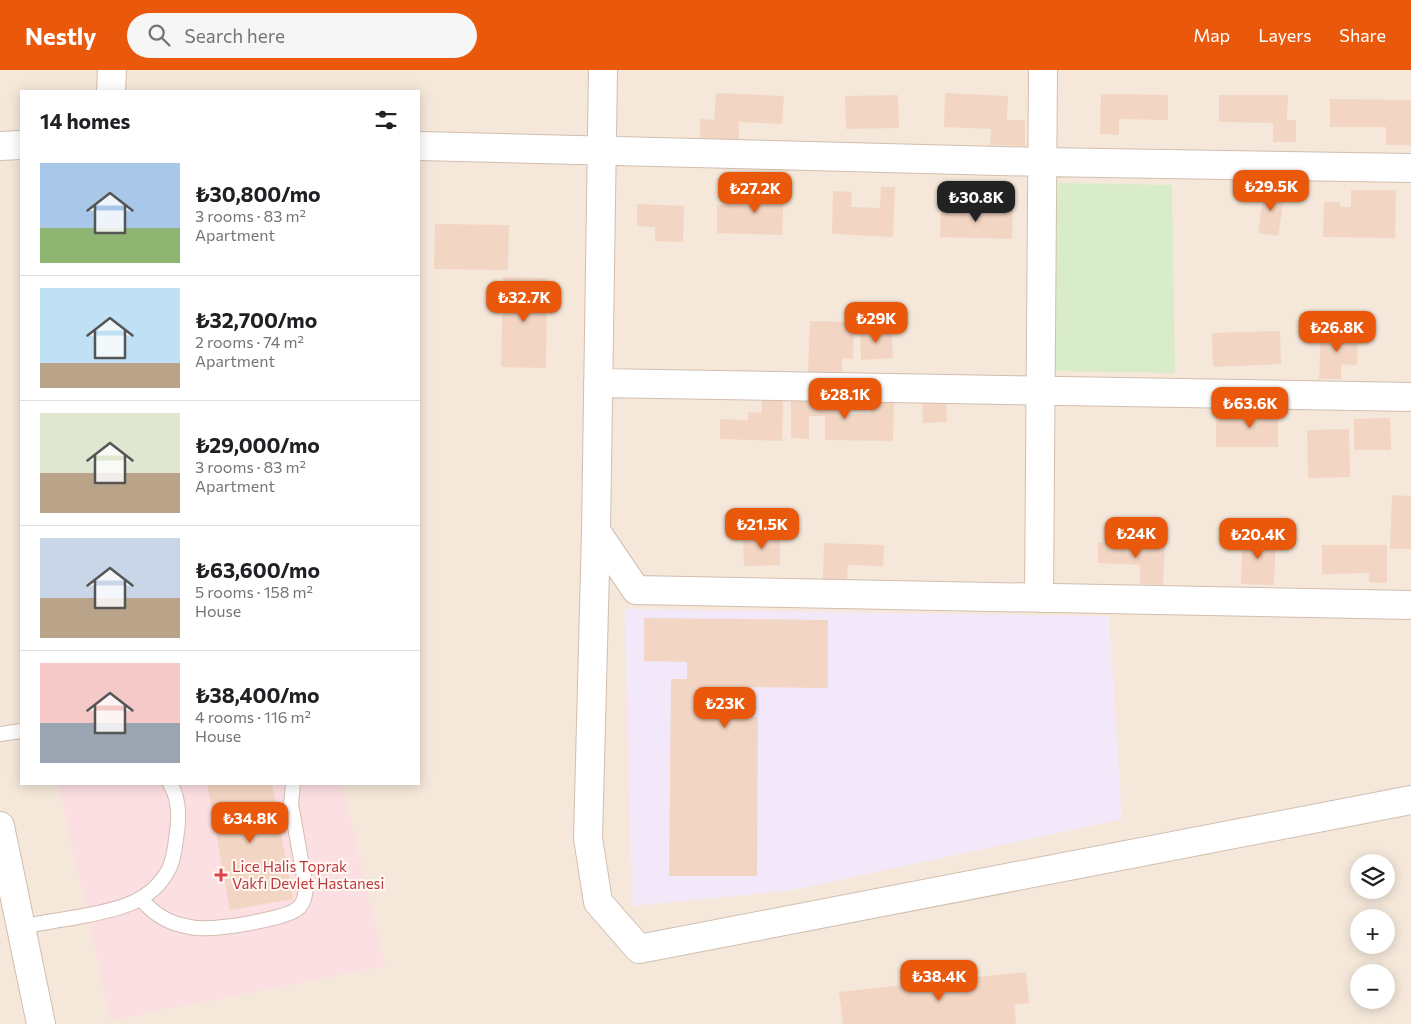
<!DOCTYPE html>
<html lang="en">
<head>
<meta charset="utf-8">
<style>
  body { margin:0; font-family:Commissioner,sans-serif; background:#f6f6f6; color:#202124; height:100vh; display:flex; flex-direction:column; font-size:19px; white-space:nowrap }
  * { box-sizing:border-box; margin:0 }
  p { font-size:16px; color:#757577 }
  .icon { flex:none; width:28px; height:28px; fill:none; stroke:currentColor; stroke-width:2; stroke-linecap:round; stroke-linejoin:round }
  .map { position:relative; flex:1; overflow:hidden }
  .sheet { position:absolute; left:20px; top:20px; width:400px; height:695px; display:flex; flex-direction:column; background:#fff; border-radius:0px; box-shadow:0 2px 12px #0003 }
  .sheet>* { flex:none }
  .buttons { position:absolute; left:1350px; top:784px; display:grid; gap:10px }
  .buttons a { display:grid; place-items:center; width:45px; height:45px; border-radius:50%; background:#fff; box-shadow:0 2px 12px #0003; font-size:25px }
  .price { position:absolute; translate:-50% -42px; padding:0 11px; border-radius:10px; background:#ea580c; color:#fff; font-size:16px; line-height:32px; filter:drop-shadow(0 1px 2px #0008) }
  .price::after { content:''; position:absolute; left:50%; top:30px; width:15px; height:11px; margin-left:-8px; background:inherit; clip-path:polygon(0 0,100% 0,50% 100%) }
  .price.current { background:#222; color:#fff }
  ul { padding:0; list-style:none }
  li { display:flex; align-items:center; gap:15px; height:125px; padding:0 20px }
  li+li { border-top:1px solid #e0e0e0 }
  li span { display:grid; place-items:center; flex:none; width:140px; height:100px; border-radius:0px; color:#555 }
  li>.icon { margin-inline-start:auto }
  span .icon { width:60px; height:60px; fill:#fffc; stroke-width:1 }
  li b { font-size:21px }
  h2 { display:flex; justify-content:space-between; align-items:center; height:60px; padding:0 20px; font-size:21px }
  header { display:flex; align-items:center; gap:30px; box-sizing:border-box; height:70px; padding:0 25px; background:#ea580c; color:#fff }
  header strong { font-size:24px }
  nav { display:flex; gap:28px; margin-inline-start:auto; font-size:18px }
  .search { width:350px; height:45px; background:#f6f6f6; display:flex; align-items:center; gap:12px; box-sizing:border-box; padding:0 18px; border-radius:28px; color:#757577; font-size:19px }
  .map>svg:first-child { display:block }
  .residential { fill:#f5e8da; fill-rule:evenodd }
  .education { fill:#f3e8fa }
  .medical { fill:#fbdfe3 }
  .green { fill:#d8ecc9 }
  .building { fill:#f3d5c3 }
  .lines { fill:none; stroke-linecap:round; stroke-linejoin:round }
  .service-casing { stroke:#d1beb0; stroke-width:16 }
  .minor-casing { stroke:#d1beb0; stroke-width:30 }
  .tertiary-casing { stroke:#d1beb0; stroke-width:30 }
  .service { stroke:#fff; stroke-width:14 }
  .minor { stroke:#fff; stroke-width:28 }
  .tertiary { stroke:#fff; stroke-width:28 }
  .health-dot { fill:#e0444e; stroke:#fffaf3; stroke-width:2 }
  .labels { text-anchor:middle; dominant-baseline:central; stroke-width:4; stroke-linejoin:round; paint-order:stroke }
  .health-label { font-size:15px; fill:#be3a42; stroke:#fffaf3; text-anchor:start }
</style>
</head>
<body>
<header>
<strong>Nestly</strong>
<div class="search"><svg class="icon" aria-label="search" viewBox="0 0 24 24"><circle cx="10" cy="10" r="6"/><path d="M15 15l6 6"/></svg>Search here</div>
<nav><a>Map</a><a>Layers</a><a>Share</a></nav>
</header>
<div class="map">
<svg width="1411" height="954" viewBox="0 0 1411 954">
  <rect width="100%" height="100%" fill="#fdf6ec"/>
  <path class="residential" d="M0,0H1411V954H0ZM21,21H419V714H21ZM1359,792H1386V820H1359ZM1359,848H1386V875H1359ZM1359,902H1386V930H1359Z"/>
  <path class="education" d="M625,539L1109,546L1122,749L793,820L632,836Z"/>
  <path class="medical" d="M58,714H342L385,896L111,950Z"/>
  <path class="green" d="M1058,113L1172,115L1175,303L1052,301Z"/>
  <path class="building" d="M716,23L784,26L782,54L739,52V71L700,68V49L714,50Z
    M945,23L1008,26L1007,50H1025V76L990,75L991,59L944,57Z
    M1101,24L1168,25V50L1119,49V65L1100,64Z
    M898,25L899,58L846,59L845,26Z
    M1219,25H1288L1287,50H1296V72H1273V53L1219,52Z
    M1330,29L1411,30V75H1386V57H1330Z
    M758,115H784L782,165L717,163V135H758Z
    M881,117H895L893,167L832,164L833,121L852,122L851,137L880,138Z
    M1264,119L1285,122L1278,166L1258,163Z
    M1351,120H1396L1395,168L1323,167L1324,132H1340V137H1351Z
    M637,134L684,136L683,172L655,171V157L637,156Z
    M941,136L1013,138L1012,169L940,167Z
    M435,154L509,155L508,200L434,199Z
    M503,207L547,208L546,298L501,297Z
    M810,251L854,252L853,289L842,288V305L808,304Z
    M891,258L893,288L861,290L860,259Z
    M1280,261L1281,294L1213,297L1212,263Z
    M1321,261L1358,262L1357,295L1341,294V309H1319Z
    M946,325L947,352L923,353L922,327Z
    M871,327H894L893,371L825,370V346H809V369L791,368V330H848V344H871Z
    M762,329L783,330L782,371L720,369V349L748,350V342L762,343Z
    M1257,332H1278V377H1216V348L1257,349Z
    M1390,348L1391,380H1354V349Z
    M1349,359L1350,407L1308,408L1307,360Z
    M1392,425L1411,426V479H1390Z
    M1243,464L1276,465L1274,515L1241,514Z
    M780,465V495L744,496L743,466Z
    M1098,472L1165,474L1163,515L1140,514V495L1098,493Z
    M824,473L884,475L883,496L848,495L847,510L823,509Z
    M1322,475H1387V513L1369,512V503L1322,504Z
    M644,548L828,550V618L734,617V647H758L757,806H669L671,609H687V592L644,591Z
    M207,714H272L293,829L230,840Z
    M1026,902L1029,933L1014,935L1016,954H843L839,922Z"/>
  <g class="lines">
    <defs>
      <path id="service" d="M0,664L21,661
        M141,829C152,842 164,851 181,855C195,859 210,859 223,857C238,856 288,847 297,839C304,834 305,826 306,818L291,734L293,714
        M21,857C40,853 59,850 78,847C113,840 150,835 169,799C173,790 175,779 176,769C179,752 180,729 170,714"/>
      <path id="minor" d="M603,0L596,461L636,520L1411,535
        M111,21L112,0
        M0,76L21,75
        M419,76L1042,92L1411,98
        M598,313L1411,327
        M596,461L588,768L598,832L639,879L1411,730
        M1039,528L1043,0"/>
      <path id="tertiary" d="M0,756L41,954"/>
    </defs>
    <use href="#service" class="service-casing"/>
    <use href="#minor" class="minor-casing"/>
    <use href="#tertiary" class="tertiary-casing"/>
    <use href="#service" class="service"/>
    <use href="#minor" class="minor"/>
    <use href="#tertiary" class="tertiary"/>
  </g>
  <path class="health-dot" d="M218.5 797.5h5v5h5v5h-5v5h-5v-5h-5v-5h5z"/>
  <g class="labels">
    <g class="health-label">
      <text x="232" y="796">Lice Halis Toprak<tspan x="232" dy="17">Vakfı Devlet Hastanesi</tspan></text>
    </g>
  </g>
</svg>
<div class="buttons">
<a><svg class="icon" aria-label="layers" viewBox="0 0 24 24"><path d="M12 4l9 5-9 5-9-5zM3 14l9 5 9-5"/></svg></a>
<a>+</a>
<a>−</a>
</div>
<b class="price" style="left:1271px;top:142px">₺29.5K</b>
<b class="price" style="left:755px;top:144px">₺27.2K</b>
<b class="price current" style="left:976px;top:153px">₺30.8K</b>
<b class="price" style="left:524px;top:253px">₺32.7K</b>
<b class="price" style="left:876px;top:274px">₺29K</b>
<b class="price" style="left:1337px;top:283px">₺26.8K</b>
<b class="price" style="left:845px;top:350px">₺28.1K</b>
<b class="price" style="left:1250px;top:359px">₺63.6K</b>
<b class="price" style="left:762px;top:480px">₺21.5K</b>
<b class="price" style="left:1136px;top:489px">₺24K</b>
<b class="price" style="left:1258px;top:490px">₺20.4K</b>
<b class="price" style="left:725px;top:659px">₺23K</b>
<b class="price" style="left:250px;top:774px">₺34.8K</b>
<b class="price" style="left:939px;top:932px">₺38.4K</b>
<section class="sheet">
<h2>14 homes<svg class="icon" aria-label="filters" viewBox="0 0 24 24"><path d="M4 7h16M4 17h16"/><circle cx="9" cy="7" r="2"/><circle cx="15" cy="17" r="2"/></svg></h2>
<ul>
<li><span style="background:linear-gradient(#a9c7e8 65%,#8fb573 0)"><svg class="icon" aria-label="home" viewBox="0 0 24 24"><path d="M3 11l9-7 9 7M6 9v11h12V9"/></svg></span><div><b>₺30,800/mo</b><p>3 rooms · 83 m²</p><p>Apartment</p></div></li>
<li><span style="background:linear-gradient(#bfe0f5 75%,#b9a48a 0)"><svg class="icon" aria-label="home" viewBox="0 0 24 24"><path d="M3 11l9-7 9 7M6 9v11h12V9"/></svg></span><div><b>₺32,700/mo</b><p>2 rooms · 74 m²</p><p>Apartment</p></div></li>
<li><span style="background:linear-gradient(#dfe7d0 60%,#b9a48a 0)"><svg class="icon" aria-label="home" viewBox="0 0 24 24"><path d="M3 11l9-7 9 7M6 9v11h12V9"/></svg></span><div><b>₺29,000/mo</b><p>3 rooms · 83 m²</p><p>Apartment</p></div></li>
<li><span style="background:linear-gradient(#c9d6e8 60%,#b9a48a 0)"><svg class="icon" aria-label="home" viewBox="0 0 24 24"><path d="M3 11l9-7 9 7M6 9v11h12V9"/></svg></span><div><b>₺63,600/mo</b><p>5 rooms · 158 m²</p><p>House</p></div></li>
<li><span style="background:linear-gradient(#f6c9c9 60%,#9aa5b1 0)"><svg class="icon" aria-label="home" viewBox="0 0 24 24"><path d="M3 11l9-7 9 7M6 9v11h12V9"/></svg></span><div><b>₺38,400/mo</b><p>4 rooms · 116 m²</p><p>House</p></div></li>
</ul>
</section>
</div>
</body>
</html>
